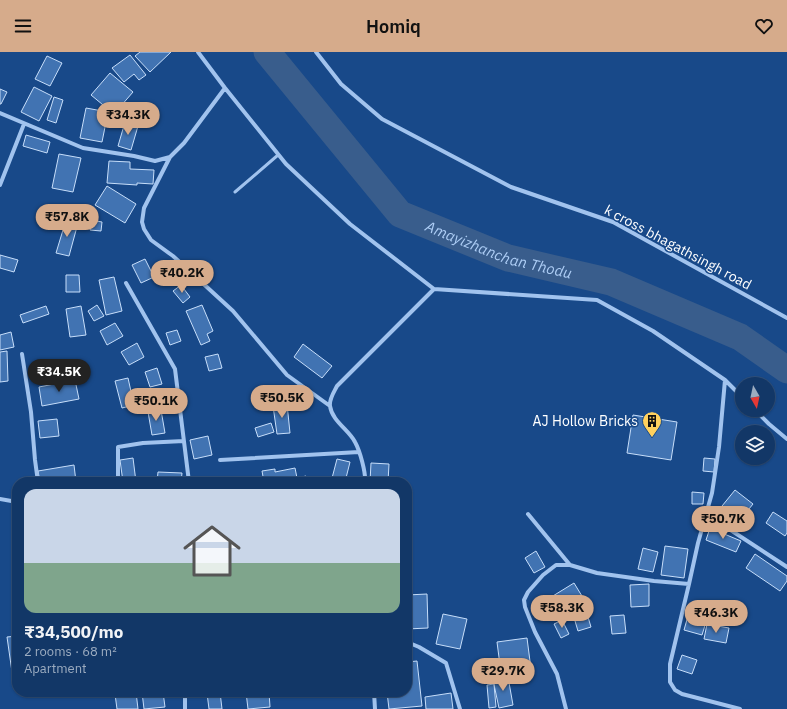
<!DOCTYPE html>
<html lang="en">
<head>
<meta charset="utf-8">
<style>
  body { margin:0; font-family:"IBM Plex Sans",sans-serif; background:#1f4270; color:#f1f3f6; height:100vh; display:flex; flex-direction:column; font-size:15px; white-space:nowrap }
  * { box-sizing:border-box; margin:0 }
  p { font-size:13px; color:#9cacc0 }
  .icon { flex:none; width:22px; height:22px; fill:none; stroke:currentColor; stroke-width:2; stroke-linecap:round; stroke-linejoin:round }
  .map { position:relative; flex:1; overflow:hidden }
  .details { position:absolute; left:12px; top:425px; width:400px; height:220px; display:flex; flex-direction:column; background:#123767; border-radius:16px; box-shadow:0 1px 3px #0004,0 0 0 1px #31517b }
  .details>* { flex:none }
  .needle { width:26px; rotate:171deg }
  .tools { position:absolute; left:735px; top:325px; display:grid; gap:8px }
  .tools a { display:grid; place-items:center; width:40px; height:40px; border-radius:50%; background:#123767; box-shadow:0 1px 3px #0004,0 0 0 1px #31517b; font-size:20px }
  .price { position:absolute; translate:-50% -34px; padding:0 9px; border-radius:14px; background:#d6ab8b; color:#111; font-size:13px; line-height:26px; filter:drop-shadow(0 1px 2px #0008) }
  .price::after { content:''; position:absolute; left:50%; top:24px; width:12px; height:9px; margin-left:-6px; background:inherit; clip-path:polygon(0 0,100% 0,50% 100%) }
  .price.on { background:#222; color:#fff }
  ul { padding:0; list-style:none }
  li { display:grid; align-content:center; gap:8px; height:212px; padding:0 12px }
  li span { display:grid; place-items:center; height:124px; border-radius:12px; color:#555 }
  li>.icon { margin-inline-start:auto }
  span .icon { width:72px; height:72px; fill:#fffc; stroke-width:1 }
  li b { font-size:17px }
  header { display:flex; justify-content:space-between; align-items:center; height:52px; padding:0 12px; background:#d6ab8b; color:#111; font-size:18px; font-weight:600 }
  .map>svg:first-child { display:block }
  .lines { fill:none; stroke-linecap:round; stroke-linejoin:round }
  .river { stroke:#395d8c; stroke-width:27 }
  .building { fill:#4173b2; stroke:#c7defa }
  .service { stroke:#a1c3ee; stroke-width:3 }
  .minor { stroke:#a1c3ee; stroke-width:4 }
  .labels { text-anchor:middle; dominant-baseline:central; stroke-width:3; stroke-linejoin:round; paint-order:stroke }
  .street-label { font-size:14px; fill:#fff; stroke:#184989 }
  .poi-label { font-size:14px; fill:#fff; stroke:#184989; text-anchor:end }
  .water-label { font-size:15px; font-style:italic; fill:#adcdf5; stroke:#184989 }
</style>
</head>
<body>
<header><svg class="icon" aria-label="menu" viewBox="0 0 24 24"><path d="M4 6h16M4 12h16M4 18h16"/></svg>Homiq<svg class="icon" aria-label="heart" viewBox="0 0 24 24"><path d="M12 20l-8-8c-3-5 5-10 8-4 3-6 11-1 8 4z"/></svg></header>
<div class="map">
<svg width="787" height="657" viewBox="0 0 787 657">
  <rect width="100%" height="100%" fill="#184989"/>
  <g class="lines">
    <path class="river" id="s1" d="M267,0L400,162L508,206L611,230L740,285L787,318"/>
  </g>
  <path class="building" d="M140,0H171L150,20L135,4Z
    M130,3L146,23L139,28L134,22L124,30L112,16Z
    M47,4L62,11L50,34L35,27Z
    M110,21L133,40L114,62L91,43Z
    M34,35L52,44L39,69L21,60Z
    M0,37L7,40L1,52H0Z
    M54,45L63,48L56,71L47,68Z
    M86,56L108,60L102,90L80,86Z
    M125,70L138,74L131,98L118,94Z
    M26,83L50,90L47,101L23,94Z
    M59,102L81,106L73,140L52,136Z
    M109,109L130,110V117L154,118L153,132L137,131V133L107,131Z
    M107,134L136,152L125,171L95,153Z
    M66,168L78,171L69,204L56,201Z
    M91,168L102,170L101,179L90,178Z
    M0,203L18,208L14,220L0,216Z
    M145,207L154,225L141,231L132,213Z
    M66,223H79L80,240H66Z
    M114,225L122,259L106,263L99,228Z
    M181,233L190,245L183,251L173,239Z
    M97,253L104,264L94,269L88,259Z
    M202,253L213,279L207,282L210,289L201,293L186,259Z
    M46,254L49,262L23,271L20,263Z
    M81,254L86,283L70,285L66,257Z
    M115,271L123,284L107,293L100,279Z
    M177,278L181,289L170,293L166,281Z
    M11,280L14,295L0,298V283Z
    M137,291L144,305L129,313L121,300Z
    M303,292L332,314L322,326L294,305Z
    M7,299L8,329L0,330V300Z
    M218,302L222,316L209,319L205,305Z
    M157,316L162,332L150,335L145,320Z
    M128,326L134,353L122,356L115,329Z
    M75,328L79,347L42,354L39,335Z
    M287,352L290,381L277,382L273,354Z
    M161,358L165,381L152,383L148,360Z
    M633,363L677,370L671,408L627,401Z
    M57,367L59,384L40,386L38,369Z
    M271,371L274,380L258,385L255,376Z
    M208,384L212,403L194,407L190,388Z
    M133,406L136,430L150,428L151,430H123L120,408Z
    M704,406L715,407L714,420L703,419Z
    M337,407L350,410L345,430H331Z
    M371,411L389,412L388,430H370Z
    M74,413L76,430H40L38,419Z
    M295,416L297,426L306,424L307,430H264L262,419L275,417V420Z
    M158,420L182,421L181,430H157Z
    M735,438L753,452L740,468L722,454Z
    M692,440L704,441L703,452H692Z
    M773,460L787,469V481L785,484L766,471Z
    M710,476L741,489L736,500L706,488Z
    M665,494L688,497L684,526L661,523Z
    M643,496L658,500L653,520L638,517Z
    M536,499L545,515L534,521L525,506Z
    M755,502L787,524V529L780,539L746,516Z
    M574,531L585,549L560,565L548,547Z
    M649,532V554L631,555L630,533Z
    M427,542L428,576L407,577V543Z
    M443,562L467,567L460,597L436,592Z
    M624,563L626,581L612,582L610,564Z
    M688,564L706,570L702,583L684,578Z
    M588,565L591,575L578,579L575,569Z
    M562,568L569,582L561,586L554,572Z
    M707,572L729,576L726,591L704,587Z
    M17,584V620H12L7,585Z
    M527,586L531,617L501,621L497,590Z
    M682,603L697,608L692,622L677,617Z
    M417,609L422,654L389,657L387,640H407V610Z
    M508,625L513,653L499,656L493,628Z
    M494,632L496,655L489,656L487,633Z
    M129,640H136L138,657H117L115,642Z
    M142,640H163L165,655L144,657Z
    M220,640L222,657H209L207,641Z
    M246,640H269L270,655L248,657Z
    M451,641L453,657H426L425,645Z"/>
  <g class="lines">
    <path class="service" d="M235,140L278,103"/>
    <path class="minor" d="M198,0L225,36L286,112L350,172L434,237L597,248L653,279L725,328L742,345
      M316,0L341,32L382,67L511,135L613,170L787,266
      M0,61L83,96L134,104L155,109L170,105L184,91L225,36
      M170,105L144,156L142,170L144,177L151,188L173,204L233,259L287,323L330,354
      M0,133L24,72
      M126,231L175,317L189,430
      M22,302L31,360L35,408L38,430
      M755,358L769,372L787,387
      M220,408L359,400
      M118,430V395L143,391L184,389
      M365,430C366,421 360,399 355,390C349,378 332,369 330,354C329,347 334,340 337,334L434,237
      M0,447L17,450
      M528,462L570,513
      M706,462L787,515
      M689,532L670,612V630L675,638L682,642L740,657
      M407,590L419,595L446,611L460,657
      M374,640L375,657
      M185,657V640
      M566,657L557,622L535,580L525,555L524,548L528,540L543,523L556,513H570L597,521L654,529L689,532L698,491L712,441L719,395L725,328"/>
  </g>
  <defs>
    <symbol id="building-pin" viewBox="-11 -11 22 30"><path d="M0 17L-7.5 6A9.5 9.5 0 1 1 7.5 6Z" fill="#ffd15e" stroke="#184989"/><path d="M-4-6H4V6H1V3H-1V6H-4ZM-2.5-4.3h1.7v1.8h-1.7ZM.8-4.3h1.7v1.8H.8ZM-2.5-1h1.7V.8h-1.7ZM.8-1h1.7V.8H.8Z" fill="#111"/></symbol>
  </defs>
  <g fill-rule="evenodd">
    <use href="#building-pin" x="641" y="358" width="22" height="30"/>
  </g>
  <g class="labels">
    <g class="street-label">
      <text transform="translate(678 195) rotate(28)">k cross bhagathsingh road</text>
    </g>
    <g class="poi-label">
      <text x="638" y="369">AJ Hollow Bricks</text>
    </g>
    <g class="water-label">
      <text stroke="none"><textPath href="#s1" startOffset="315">Amayizhanchan Thodu</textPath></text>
    </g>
  </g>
</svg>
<div class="tools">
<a><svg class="needle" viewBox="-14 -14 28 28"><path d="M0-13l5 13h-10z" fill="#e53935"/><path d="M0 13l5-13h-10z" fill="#9cacc0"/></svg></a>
<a><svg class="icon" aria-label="layers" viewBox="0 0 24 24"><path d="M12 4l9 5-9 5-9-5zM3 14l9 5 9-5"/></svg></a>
</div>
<b class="price" style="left:128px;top:84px">₹34.3K</b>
<b class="price" style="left:67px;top:186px">₹57.8K</b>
<b class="price" style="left:182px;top:242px">₹40.2K</b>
<b class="price on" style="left:59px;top:341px">₹34.5K</b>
<b class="price" style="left:282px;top:367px">₹50.5K</b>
<b class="price" style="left:156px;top:370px">₹50.1K</b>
<b class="price" style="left:723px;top:488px">₹50.7K</b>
<b class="price" style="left:562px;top:577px">₹58.3K</b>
<b class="price" style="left:716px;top:582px">₹46.3K</b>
<b class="price" style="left:503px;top:640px">₹29.7K</b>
<section class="details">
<ul>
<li><span style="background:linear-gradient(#c9d6e8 60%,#7fa58c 0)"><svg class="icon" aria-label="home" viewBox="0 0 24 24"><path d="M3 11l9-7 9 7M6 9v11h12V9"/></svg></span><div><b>₹34,500/mo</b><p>2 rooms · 68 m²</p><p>Apartment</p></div></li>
</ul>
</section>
</div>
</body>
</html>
